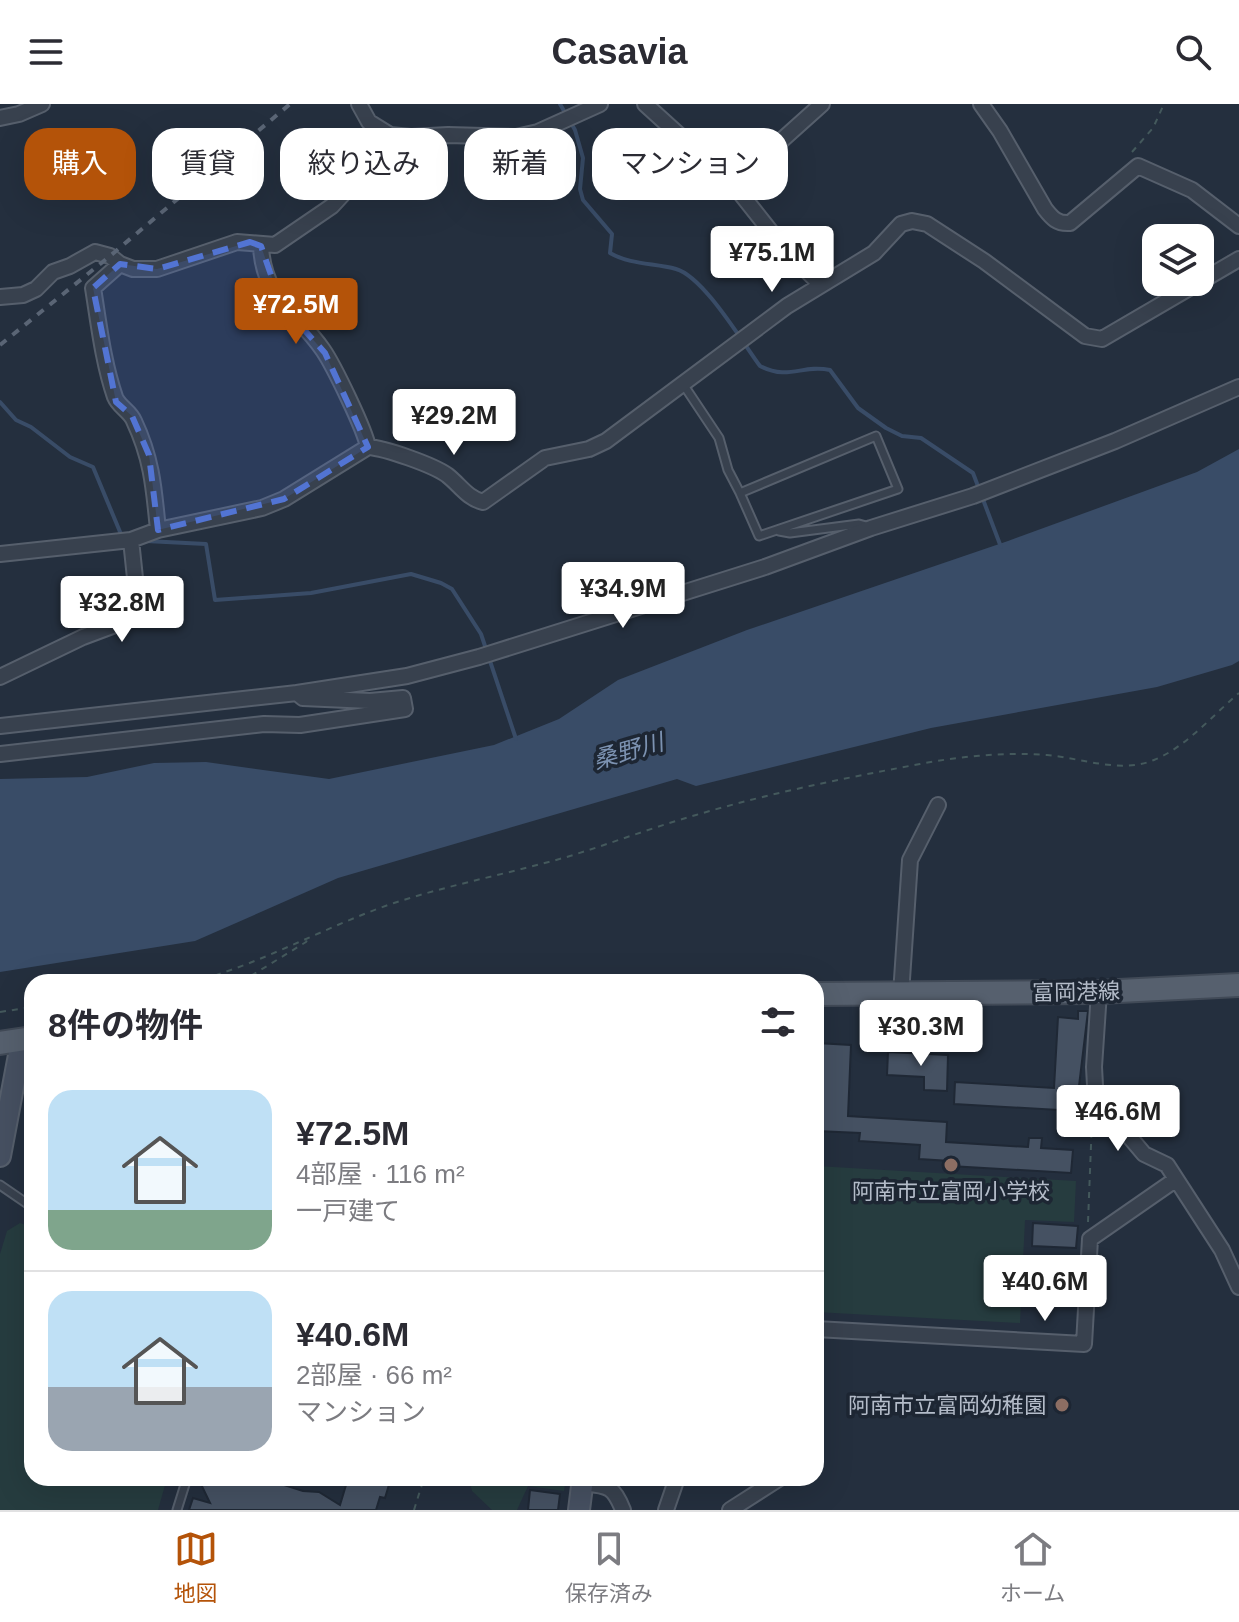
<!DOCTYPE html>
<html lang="ja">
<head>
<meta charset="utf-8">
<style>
  body { margin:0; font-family:Arial,"Noto Sans JP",sans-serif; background:#f7f7f7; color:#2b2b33; height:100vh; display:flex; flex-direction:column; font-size:30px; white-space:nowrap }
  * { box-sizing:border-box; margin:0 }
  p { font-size:26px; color:#7c7c81 }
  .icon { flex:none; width:44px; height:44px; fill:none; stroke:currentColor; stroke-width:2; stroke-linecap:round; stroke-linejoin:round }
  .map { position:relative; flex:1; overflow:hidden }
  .panel { position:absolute; left:24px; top:870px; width:800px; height:512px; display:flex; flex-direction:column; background:#fff; border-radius:24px; box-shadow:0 8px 32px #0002 }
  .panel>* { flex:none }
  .hud { position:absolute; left:24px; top:24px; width:800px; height:72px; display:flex; gap:16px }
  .fabs { position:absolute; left:1142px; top:120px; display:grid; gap:16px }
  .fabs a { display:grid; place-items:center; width:72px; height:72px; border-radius:16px; background:#fff; box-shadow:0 8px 32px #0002; font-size:40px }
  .price { position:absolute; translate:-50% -68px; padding:0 18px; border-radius:8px; background:#fff; color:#222; font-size:26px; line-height:52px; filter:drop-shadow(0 2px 4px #0008) }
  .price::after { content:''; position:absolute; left:50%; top:48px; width:24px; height:18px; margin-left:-12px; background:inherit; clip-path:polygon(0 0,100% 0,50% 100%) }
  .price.on { background:#b45309; color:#fff }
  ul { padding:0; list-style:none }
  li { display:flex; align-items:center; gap:24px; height:200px; padding:0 24px }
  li+li { border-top:2px solid #e1e1e2 }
  li span { display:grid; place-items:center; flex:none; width:224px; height:160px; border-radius:24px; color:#555 }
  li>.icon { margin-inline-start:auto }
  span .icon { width:96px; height:96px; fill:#fffc; stroke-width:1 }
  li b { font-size:34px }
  h2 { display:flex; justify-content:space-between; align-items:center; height:96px; padding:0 24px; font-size:34px }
  .chip { padding:0 28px; border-radius:24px; background:#fff; box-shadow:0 8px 32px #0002; font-size:28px; line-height:72px }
  .chip.on { background:#b45309; color:#fff }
  header { display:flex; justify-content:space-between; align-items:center; height:104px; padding:0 24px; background:#fff; font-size:36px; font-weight:800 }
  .tabs { display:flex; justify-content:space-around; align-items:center; height:112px; border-top:2px solid #e1e1e2; background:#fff; font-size:22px; color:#7c7c81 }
  .tabs a { display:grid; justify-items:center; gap:4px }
  .tabs .on { color:#b45309 }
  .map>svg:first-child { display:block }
  .green { fill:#263c3f }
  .water { fill:#394c67 }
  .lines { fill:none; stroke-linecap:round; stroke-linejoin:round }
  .stream { stroke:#394c67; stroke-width:4 }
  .building { fill:#455162; stroke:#1f2835; stroke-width:2 }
  .lane-casing { stroke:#565f6c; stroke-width:11 }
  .street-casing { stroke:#565f6c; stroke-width:18 }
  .secondary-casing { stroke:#565f6c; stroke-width:24 }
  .primary-casing { stroke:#414a57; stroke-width:26 }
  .path { stroke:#44595c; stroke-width:2; stroke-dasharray:6 6; stroke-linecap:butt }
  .lane { stroke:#38414e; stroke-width:7 }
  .street { stroke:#38414e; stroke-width:14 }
  .secondary { stroke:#465061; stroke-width:20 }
  .primary { stroke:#56606e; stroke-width:22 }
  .rail { stroke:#5a6575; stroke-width:4; stroke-dasharray:8 8; stroke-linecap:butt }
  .marked { fill:#5274d3; fill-opacity:0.2; stroke:#5274d3; stroke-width:6; stroke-dasharray:16 10; stroke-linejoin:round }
  .education-dot { fill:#8d6e63; stroke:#1d2633; stroke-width:3 }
  .labels { text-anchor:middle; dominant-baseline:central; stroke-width:7; stroke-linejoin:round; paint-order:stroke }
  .street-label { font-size:22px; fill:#b4bcc9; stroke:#1d2633 }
  .poi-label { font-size:22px; fill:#b4bcc9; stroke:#1d2633 }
  .water-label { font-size:24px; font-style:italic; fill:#7c92b1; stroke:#1d2633 }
</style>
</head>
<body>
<header><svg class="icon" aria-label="menu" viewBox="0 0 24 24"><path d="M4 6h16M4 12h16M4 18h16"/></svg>Casavia<svg class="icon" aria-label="search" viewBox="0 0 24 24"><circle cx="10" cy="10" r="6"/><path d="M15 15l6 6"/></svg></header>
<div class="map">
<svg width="1239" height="1406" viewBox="0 0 1239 1406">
  <rect width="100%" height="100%" fill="#242f3e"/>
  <path class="green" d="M816,1062L1076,1077L1074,1118L1025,1116L1020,1219L816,1208Z
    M20,1119L32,1123V1374H167L158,1406H0V1150L7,1127Z
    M469,1374H566L564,1387L528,1382L517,1406H492L472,1387Z"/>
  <path class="water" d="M1239,345V557L1232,561L1157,583L931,624L696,682L677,675L338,774L195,837L0,868V675L87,673L154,659L206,658L329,675L494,641L559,615L618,576L747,526L1008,437L1197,368Z
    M1039,1153L1067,1154L1064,1203L1037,1202Z"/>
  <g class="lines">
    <path class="stream" d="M560,0L575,26L583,54L580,85L583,96L612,130L610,149C631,161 654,159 676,165C704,173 742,238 760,262C790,277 801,260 830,266L858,304L886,324L902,332L921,334L973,369L1001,443
      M0,298L16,316L31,323L70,353L93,363L123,435
      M146,437L206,440L215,496L311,489L411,470L441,479L452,485L481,530L516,635"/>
  </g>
  <path class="building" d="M1078,907H1088L1076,1007L954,1000L955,978L1054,984L1058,913L1078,915Z
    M816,939L851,941L848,1012L947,1018L946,1038L1028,1043L1029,1034H1042L1041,1044L1073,1046L1071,1069L950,1062V1057L919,1055L920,1041L859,1037L860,1029L816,1027Z
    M888,948L948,951L947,987L924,986V973L887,971Z
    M1033,1119L1078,1122L1076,1144L1032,1142Z
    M198,1374H262L303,1387L319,1388L340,1401L346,1381L338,1374H391L385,1394L380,1393L376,1406H189L193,1394L210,1399Z
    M530,1386L560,1390L558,1406H528Z"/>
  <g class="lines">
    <defs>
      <path id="lane" d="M683,280L719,334L728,366L740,389L876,332L898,385L759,432L740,389
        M779,427L790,429L859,420L866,422
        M0,1081L32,1103
        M177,1406L187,1374"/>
      <path id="street" d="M359,0L369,18L390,31L411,33L448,31L516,33L538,28L600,0
        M645,0L733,80L783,143L821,181
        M981,0L1000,27L1045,105C1052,114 1057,120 1070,119L1138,62L1192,86L1239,122
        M0,14L19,10L42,0
        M733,80L822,0
        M261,142C263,194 297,208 323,246C334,262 365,326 368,343
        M0,193L23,191L36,185L53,168L70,162L95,148L110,152L120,160
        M158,426C154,385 152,355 134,317C130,307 119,303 115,293C103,258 99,221 93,184L120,160L133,165H157L237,138L275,141L332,102L367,64L390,31
        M0,450L131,436L158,426L262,404L284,395L368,343C385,344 433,361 447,371C460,381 467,394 483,398L545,354L589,345L606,337L787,202L874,149L901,120L912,117L927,120L984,157L1085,232L1102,235L1239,155
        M0,573L83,533L139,512L131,436
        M0,622L297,589
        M0,650L264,620L300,621L405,605L403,594L370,597L303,594L297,589L407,572L479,553L765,463L871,424L973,392L1115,337L1239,283
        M1099,888L1094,963L1096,1000L1105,1010L1117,1018L1144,1050L1167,1061L1222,1146L1239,1183
        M901,890L910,756L938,701
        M816,1225L1084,1240L1090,1135L1175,1076
        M582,1379C608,1382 613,1381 623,1406
        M666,1406L677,1374
        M730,1406L780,1374"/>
      <path id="secondary" d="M0,1052L19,951L18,936
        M579,1406L583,1374"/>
      <path id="primary" d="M816,890L1099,888L1239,881
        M0,939L32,934"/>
    </defs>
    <use href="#lane" class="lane-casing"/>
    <use href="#street" class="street-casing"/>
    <use href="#secondary" class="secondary-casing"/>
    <use href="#primary" class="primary-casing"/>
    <path class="path" d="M1132,48L1153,24L1164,0
      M192,878C262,860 326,822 394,799C452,780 512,769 570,752C612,739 654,723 696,711C770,689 845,674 920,660C962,652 1004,648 1047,651C1081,654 1121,670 1154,656C1186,643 1213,611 1239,589
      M241,878L306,838L309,833
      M28,905L31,918
      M0,908L32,903
      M1088,1118L1092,1016
      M414,1406L424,1374"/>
    <use href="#lane" class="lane"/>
    <use href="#street" class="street"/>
    <use href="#secondary" class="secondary"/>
    <use href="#primary" class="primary"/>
    <path class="rail" d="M0,241L110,152L290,0"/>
  </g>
  <path class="marked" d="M250,138L261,142L281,200L325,249L368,343L284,395L158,426L149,351L132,312L116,298L93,184L120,160L157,165Z"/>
  <g class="education-dot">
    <circle cx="951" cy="1061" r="8"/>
    <circle cx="1062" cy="1301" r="8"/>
  </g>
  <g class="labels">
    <g class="street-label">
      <text transform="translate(1076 888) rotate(-1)">富岡港線</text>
    </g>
    <g class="poi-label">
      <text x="951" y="1087">阿南市立富岡小学校</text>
      <text x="1046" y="1301" text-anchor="end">阿南市立富岡幼稚園</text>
    </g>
    <g class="water-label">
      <text transform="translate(628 647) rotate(-16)">桑野川</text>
    </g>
  </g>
</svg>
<div class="fabs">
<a><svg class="icon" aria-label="layers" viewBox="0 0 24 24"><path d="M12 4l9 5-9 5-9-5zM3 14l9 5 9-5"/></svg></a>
</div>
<b class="price" style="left:772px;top:190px">¥75.1M</b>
<b class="price on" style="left:296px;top:242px">¥72.5M</b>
<b class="price" style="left:454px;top:353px">¥29.2M</b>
<b class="price" style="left:623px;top:526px">¥34.9M</b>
<b class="price" style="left:122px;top:540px">¥32.8M</b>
<b class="price" style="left:921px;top:964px">¥30.3M</b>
<b class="price" style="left:1118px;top:1049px">¥46.6M</b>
<b class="price" style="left:1045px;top:1219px">¥40.6M</b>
<div class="hud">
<a class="chip on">購入</a>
<a class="chip">賃貸</a>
<a class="chip">絞り込み</a>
<a class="chip">新着</a>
<a class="chip">マンション</a>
</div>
<section class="panel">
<h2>8件の物件<svg class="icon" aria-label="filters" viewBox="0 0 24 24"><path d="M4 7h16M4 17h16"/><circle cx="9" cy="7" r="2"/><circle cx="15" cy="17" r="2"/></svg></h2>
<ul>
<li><span style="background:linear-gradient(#bfe0f5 75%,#7fa58c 0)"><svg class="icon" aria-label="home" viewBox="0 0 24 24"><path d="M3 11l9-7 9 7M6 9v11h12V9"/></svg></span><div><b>¥72.5M</b><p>4部屋 · 116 m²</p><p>一戸建て</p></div></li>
<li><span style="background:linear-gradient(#bfe0f5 60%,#9aa5b1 0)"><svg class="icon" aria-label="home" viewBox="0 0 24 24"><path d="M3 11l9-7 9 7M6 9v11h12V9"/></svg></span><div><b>¥40.6M</b><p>2部屋 · 66 m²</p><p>マンション</p></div></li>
</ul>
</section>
</div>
<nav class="tabs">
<a class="on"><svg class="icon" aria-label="map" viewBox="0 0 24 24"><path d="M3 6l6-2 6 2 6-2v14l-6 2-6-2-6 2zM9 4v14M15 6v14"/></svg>地図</a>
<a><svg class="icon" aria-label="saved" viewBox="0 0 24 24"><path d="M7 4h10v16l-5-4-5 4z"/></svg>保存済み</a>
<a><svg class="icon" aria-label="home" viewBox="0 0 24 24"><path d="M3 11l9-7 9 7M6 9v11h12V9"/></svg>ホーム</a>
</nav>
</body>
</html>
